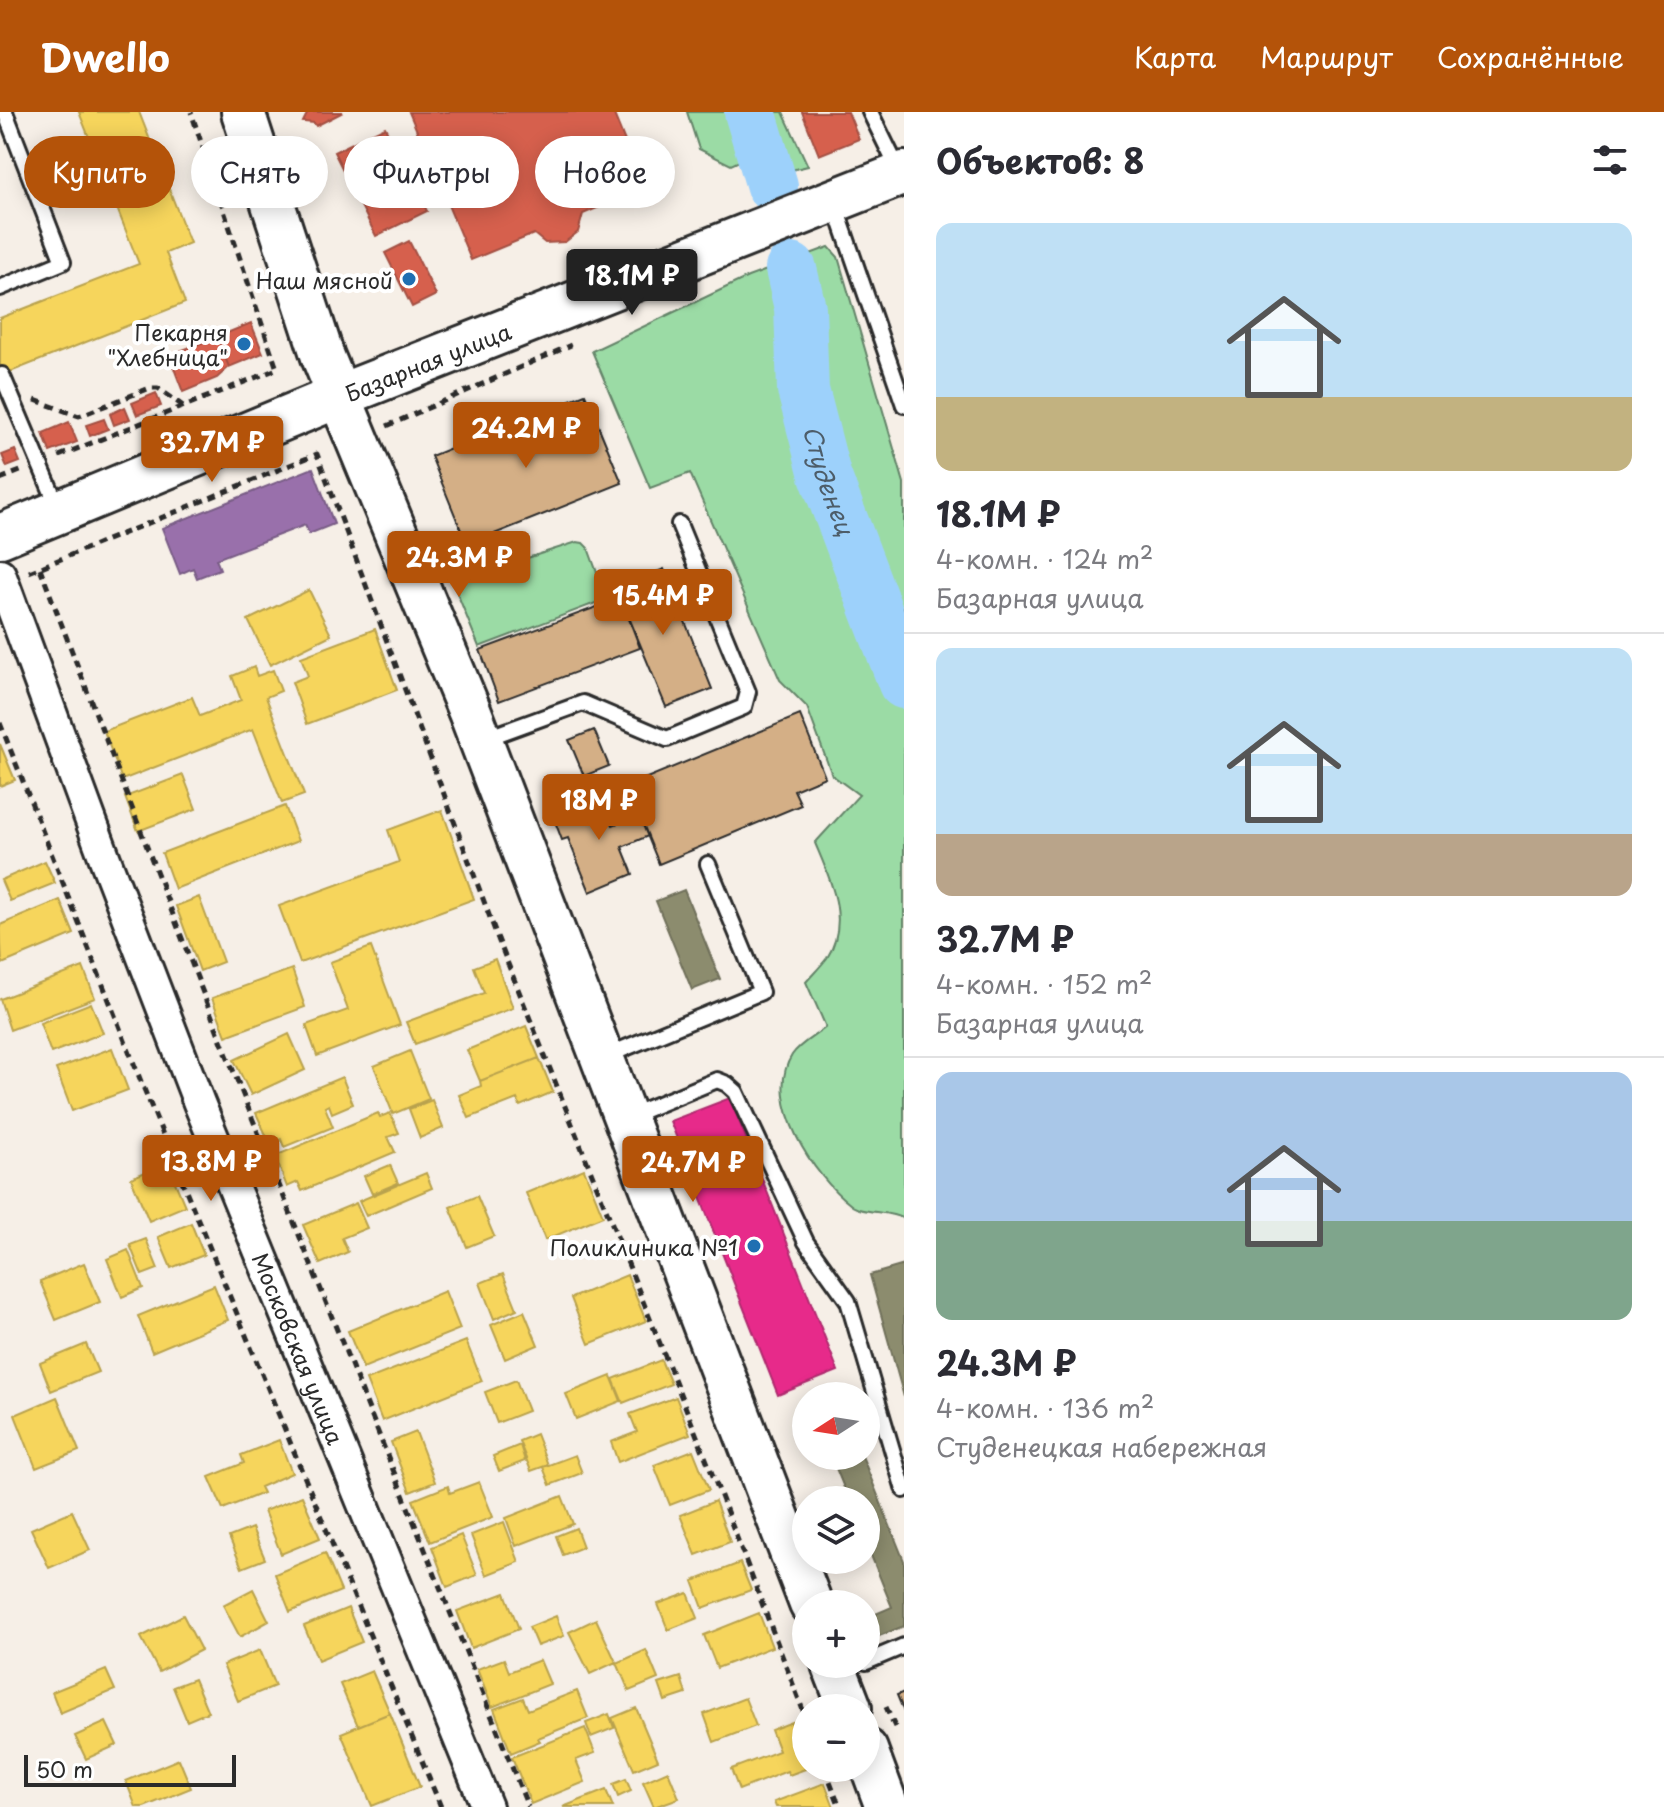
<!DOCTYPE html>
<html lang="ru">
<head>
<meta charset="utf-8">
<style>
  body { margin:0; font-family:"Playpen Sans",sans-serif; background:#f7f7f7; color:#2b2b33; height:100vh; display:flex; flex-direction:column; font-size:30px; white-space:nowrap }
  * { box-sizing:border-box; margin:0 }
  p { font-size:26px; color:#7c7c81 }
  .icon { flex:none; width:44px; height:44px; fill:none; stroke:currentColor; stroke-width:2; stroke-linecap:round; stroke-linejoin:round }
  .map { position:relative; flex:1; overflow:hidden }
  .drawer { display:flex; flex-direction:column; background:#fff; width:760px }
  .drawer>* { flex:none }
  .top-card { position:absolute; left:24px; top:24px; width:760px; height:72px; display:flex; gap:16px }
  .needle { width:52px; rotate:258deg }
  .buttons { position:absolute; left:792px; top:1270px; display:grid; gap:16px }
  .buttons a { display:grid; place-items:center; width:88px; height:88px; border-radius:50%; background:#fff; box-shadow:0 4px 20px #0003; font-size:40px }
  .scale { position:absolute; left:24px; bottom:20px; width:212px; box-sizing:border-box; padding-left:8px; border:4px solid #2b2b2b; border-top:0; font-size:22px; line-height:28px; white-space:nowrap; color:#2b2b2b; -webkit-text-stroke:6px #fff; paint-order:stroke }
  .price { position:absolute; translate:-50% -68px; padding:0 18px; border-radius:8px; background:#b45309; color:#fff; font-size:26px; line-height:52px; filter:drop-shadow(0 2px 4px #0008) }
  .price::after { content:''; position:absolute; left:50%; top:48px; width:24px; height:18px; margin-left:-12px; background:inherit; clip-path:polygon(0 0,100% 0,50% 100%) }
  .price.current { background:#222; color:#fff }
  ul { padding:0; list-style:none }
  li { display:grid; align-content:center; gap:16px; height:424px; padding:0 32px }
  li+li { border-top:2px solid #e1e1e2 }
  li span { display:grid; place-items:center; height:248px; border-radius:16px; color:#555 }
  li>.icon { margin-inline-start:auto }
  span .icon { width:144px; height:144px; fill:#fffc; stroke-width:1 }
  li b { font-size:34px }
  h2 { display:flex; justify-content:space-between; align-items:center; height:96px; padding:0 32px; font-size:34px }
  .pill { padding:0 28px; border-radius:36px; background:#fff; box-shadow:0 4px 20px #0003; font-size:28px; line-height:72px }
  .pill.current { background:#b45309; color:#fff }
  header { display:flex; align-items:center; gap:48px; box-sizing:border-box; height:112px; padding:0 40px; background:#b45309; color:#fff }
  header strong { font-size:38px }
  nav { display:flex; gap:44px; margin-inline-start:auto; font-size:28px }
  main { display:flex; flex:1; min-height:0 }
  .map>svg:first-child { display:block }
  .green { fill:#9bdba5; stroke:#638368; stroke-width:2 }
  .homes { fill:#f6d55c; stroke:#b9a24d; stroke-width:2 }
  .shops { fill:#d6604d; stroke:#a35043; stroke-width:2 }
  .offices { fill:#9970ab; stroke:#785b85; stroke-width:2 }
  .health { fill:#e7298a; stroke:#af2a6e; stroke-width:2 }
  .industry { fill:#8c8c6e; stroke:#6f6f5a; stroke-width:2 }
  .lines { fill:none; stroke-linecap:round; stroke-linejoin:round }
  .river { stroke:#9dd1fb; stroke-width:52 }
  .building { fill:#d4af86; stroke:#2b2b2b; stroke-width:2 }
  .lane-casing { stroke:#2b2b2b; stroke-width:20 }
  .street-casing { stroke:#2b2b2b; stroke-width:36 }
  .secondary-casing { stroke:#2b2b2b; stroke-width:48 }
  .path { stroke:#2b2b2b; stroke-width:5; stroke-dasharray:8 6; stroke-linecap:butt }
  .lane { stroke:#fff; stroke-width:14 }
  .street { stroke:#fff; stroke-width:30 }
  .secondary { stroke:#fff; stroke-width:42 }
  .poi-dot { fill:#1f6fb2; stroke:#fff; stroke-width:3 }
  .labels { text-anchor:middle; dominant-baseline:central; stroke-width:8; stroke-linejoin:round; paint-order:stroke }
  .poi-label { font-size:22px; fill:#2b2b2b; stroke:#fff; text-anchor:end }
  .street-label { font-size:22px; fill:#2b2b2b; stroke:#fff }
  .water-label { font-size:24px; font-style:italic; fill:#4d5d69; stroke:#fff }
</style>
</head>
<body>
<header>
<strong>Dwello</strong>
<nav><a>Карта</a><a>Маршрут</a><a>Сохранённые</a></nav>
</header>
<main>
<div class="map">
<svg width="904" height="1695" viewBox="0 0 904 1695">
  <rect width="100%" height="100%" fill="#f6efe7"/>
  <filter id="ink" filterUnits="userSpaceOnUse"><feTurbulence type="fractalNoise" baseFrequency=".0125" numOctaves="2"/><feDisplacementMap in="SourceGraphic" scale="16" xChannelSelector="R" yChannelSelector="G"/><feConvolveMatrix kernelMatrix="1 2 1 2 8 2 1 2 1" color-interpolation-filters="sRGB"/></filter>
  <g filter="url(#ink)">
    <path class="green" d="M687,0H783L808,54L791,58L776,32L731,53L699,37Z
      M829,135L838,145L904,371V1107C888,1098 862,1102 851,1093C814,1065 763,989 792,943C799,932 815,924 826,915L806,870C813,862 821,854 827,846C851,808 830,767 815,731L859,683L832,663L807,595L780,568L690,361L650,376L592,239L748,165Z
      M577,430L583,431L588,436L603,477L597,480L601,489L479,535L455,476L456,471L462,467Z"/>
    <path class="homes" d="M79,0H139L190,131L166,141L185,191L0,264V206L139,152Z
      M309,478L331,523L270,553L248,508Z
      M375,517L397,578L307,612L292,570L308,564L301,545Z
      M254,555L257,564L273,558L281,579L266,585L304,683L282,691L253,617L122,668L104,619L192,585L200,604L241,588L232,564Z
      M0,632L15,668L0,674Z
      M183,663L196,697L138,719L125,685Z
      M285,694L298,729L175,777L162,741Z
      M442,698L474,787L300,851L279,794L399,750L388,718Z
      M45,749L55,771L10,789L1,768Z
      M199,785L223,850L200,859L176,794Z
      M60,788L74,822L2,852L0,813Z
      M371,835L400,913L317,944L306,913L348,898L330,850Z
      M495,847L513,896L415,932L406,910L484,881L474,855Z
      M83,855L95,886L10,918L0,887Z
      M292,857L305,895L226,924L212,886Z
      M91,891L103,921L51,941L40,911Z
      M526,914L539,946L480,969L467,938Z
      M289,922L305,958L251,983L234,948Z
      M112,936L128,978L72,999L56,957Z
      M410,939L429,987L393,1002L374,954Z
      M539,946L553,980L520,994L517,987L469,1006L459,983L481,974L480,969Z
      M342,965L353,992L332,1001L329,993L325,995L333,1015L284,1035L281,1027L270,1032L256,1001Z
      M432,988L443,1016L420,1026L409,997Z
      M378,1001L380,1005L390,1001L399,1021L388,1025L395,1040L302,1079L298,1070L287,1075L275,1044Z
      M167,1051L185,1094L149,1109L131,1066Z
      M390,1053L398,1071L372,1082L364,1064Z
      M584,1057L603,1104L545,1128L526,1081Z
      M426,1061L432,1076L366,1104L359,1089Z
      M477,1084L494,1124L467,1135L450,1095Z
      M356,1091L367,1116L342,1126L348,1140L320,1152L303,1113Z
      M191,1111L204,1143L171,1156L158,1125Z
      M146,1127L158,1157L142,1163L130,1133Z
      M128,1138L143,1176L122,1185L107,1147Z
      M84,1151L100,1190L56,1208L40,1169Z
      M503,1162L517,1197L494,1207L480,1171Z
      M627,1163L646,1209L589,1232L571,1186Z
      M214,1173L228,1208L152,1240L138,1204Z
      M445,1179L460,1217L363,1256L348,1219Z
      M524,1199L538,1233L505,1247L491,1213Z
      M466,1229L482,1269L382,1309L366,1268Z
      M86,1232L98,1260L51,1279L40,1251Z
      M661,1248L671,1272L623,1291L613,1267Z
      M611,1264L621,1289L576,1307L566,1282Z
      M516,1268L528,1299L497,1311L485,1280Z
      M57,1285L79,1339L36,1356L15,1303Z
      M676,1285L690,1322L618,1350L611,1330L637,1320L630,1302Z
      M416,1320L435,1370L410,1380L391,1330Z
      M536,1322L548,1353L531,1359L519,1329Z
      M279,1328L292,1361L260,1375L263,1381L223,1397L209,1365L244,1351L241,1343Z
      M520,1333L525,1349L499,1359L493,1344Z
      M693,1338L709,1378L670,1393L654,1353Z
      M575,1343L582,1361L550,1373L543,1355Z
      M479,1370L493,1405L430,1430L413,1388L448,1374L450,1381Z
      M302,1384L320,1426L281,1442L264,1399Z
      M562,1384L573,1412L516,1434L506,1406Z
      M715,1389L730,1430L696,1443L680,1403Z
      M72,1399L90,1438L49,1456L31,1417Z
      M504,1410L519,1450L486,1463L471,1423Z
      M252,1416L265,1447L242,1456L229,1425Z
      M576,1416L583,1435L563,1443L556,1424Z
      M461,1423L477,1463L447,1475L432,1435Z
      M325,1441L341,1479L290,1500L275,1462Z
      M740,1451L751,1478L703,1496L693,1469Z
      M253,1477L269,1509L240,1525L223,1493Z
      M505,1481L519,1517L471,1536L457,1499Z
      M688,1481L698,1506L668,1518L658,1492Z
      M348,1496L362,1530L318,1548L304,1514Z
      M759,1501L772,1535L717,1556L704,1523Z
      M183,1503L201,1538L159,1560L141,1525Z
      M556,1504L564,1524L537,1534L529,1515Z
      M596,1507L616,1550L590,1562L569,1520Z
      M260,1538L275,1574L238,1589L223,1553Z
      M646,1538L658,1567L629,1579L617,1551Z
      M504,1547L509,1560L540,1548L550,1572L492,1595L477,1557Z
      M106,1558L115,1578L60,1601L52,1580Z
      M372,1559L390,1601L358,1614L340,1572Z
      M681,1565L686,1582L665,1589L659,1572Z
      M194,1567L208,1600L187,1609L173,1575Z
      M577,1579L588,1606L538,1626L540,1629L511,1641L494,1597L523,1586L528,1598Z
      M745,1586L756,1614L714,1630L704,1602Z
      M636,1596L658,1648L634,1658L612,1606Z
      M390,1601L420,1675L372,1694L341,1621Z
      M609,1602L614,1616L591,1625L586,1611Z
      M800,1607L806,1621L808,1656L789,1663L787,1659L739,1678L731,1657L779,1639L771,1618Z
      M106,1610L117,1633L86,1647L75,1624Z
      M585,1616L595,1641L576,1648L585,1670L531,1692L512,1645Z
      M179,1647L191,1676L144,1695H136L126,1669Z
      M668,1659L679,1686L654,1695L643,1670Z
      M626,1667L631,1679L618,1685L613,1672Z
      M825,1671L834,1695H776L774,1690Z
      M606,1678L613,1695H563Z"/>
    <path class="shops" d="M308,0H343L316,14L314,11L303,10Z
      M409,0H613L644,76L583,102L578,120L565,130L545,131L534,122L471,148Z
      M802,0H848L859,27L819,43Z
      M385,15L427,99L376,124L334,40Z
      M409,129L436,183L412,195L385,141Z
      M251,211L263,241L229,255L217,225Z
      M217,225L229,255L217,266L183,280L169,243Z
      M156,281L161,294L137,303L132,291Z
      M125,295L130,307L114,313L110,302Z
      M104,307L108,317L90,324L86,313Z
      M69,310L77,330L50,340L43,321Z
      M15,338L20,350L7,355L2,343Z"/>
    <path class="offices" d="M313,356L334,412L309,422L305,413L216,447L220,457L197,466L193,456L180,462L162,416Z"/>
    <path class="health" d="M730,986L838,1259L778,1283L670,1009Z"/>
    <path class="industry" d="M684,778L720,867L692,878L656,789Z
      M904,1153V1285L870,1163Z
      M831,1344H862L904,1449V1514L869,1528L866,1506L892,1495L866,1431V1388H849Z"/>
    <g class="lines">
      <g class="river">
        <path d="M750,0L772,74"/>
        <path id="s1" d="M791,157L800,196L803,278L825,363L904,571"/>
      </g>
    </g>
    <path class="building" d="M585,282L622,371L467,433L431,344Z
      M664,457L712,577L666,595L621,486L605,492L601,482Z
      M621,486L640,536L499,589L480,538Z
      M800,603L825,665L794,678L801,693L659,752L627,674Z
      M594,618L609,654L584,664L569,628Z
      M601,684L613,713L639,703L648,724L622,735L633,762L590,780L568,726L562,728L553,704Z
      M904,1580V1600L897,1583Z"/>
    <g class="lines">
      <defs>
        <path id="lane" d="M870,0L900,61
          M835,93L904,293
          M0,176L63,150L5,0
          M2,263L58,395
          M484,627L583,591L667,627L744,595L748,580L679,412
          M606,944L761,880L708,752
          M627,1005L717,968L727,972L736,980L806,1130L848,1189L904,1378
          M866,1550L904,1534"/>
        <g id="street">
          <path id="s2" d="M0,462L105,747L199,991L487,1695"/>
        </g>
        <g id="secondary">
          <path d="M243,0L323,245L470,600L811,1492"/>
          <path id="s3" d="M0,424L339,284L904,61"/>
          <path d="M833,1552L850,1596"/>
          <path d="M866,1638L887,1695"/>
        </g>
      </defs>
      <use href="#lane" class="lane-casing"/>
      <use href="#street" class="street-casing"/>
      <use href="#secondary" class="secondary-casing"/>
      <path class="path" d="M35,288L79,304L150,276H158L183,294
        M387,314L571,233
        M59,344L277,257L191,0
        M0,367L23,358
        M40,456L221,928L528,1695
        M29,460L317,342L498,827L719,1379L806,1606
        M0,611L142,972L441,1695
        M886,1595L895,1615
        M825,1656L840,1695"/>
      <use href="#lane" class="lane"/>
      <use href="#street" class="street"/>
      <use href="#secondary" class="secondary"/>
    </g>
  </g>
  <g class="poi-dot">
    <circle cx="409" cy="167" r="8"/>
    <circle cx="244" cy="232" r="8"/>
    <circle cx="754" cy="1134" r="8"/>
  </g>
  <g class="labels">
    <g class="poi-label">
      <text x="393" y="167">Наш мясной</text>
      <text x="228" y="219">Пекарня<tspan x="228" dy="25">"Хлебница"</tspan></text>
      <text x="738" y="1134">Поликлиника №1</text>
    </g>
    <g class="street-label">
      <text stroke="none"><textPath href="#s3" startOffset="462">Базарная улица</textPath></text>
      <text stroke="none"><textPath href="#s2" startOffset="830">Московская улица</textPath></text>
    </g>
    <g class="water-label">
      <text stroke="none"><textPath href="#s1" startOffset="216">Студенец</textPath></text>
    </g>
  </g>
</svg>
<div class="buttons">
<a><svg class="needle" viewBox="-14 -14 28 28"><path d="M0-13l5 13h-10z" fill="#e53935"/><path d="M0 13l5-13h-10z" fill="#7c7c81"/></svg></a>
<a><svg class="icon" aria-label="layers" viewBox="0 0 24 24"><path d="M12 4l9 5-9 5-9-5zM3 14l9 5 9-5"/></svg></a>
<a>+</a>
<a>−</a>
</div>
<div class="scale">50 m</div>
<b class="price current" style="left:632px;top:205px">18.1M ₽</b>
<b class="price" style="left:526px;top:358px">24.2M ₽</b>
<b class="price" style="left:212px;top:372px">32.7M ₽</b>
<b class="price" style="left:459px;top:487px">24.3M ₽</b>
<b class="price" style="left:663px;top:525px">15.4M ₽</b>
<b class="price" style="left:599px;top:730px">18M ₽</b>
<b class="price" style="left:211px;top:1091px">13.8M ₽</b>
<b class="price" style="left:693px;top:1092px">24.7M ₽</b>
<div class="top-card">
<a class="pill current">Купить</a>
<a class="pill">Снять</a>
<a class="pill">Фильтры</a>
<a class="pill">Новое</a>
</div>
</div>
<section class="drawer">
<h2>Объектов: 8<svg class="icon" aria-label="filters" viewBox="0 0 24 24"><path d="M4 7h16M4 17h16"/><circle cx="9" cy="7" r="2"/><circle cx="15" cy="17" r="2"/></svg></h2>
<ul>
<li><span style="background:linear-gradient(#bfe0f5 70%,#c2b280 0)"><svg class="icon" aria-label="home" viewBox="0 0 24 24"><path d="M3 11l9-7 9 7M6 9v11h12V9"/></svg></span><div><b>18.1M ₽</b><p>4-комн. · 124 m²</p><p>Базарная улица</p></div></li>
<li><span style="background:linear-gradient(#bfe0f5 75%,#b9a48a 0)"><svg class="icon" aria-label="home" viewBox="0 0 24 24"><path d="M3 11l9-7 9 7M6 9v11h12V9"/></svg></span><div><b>32.7M ₽</b><p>4-комн. · 152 m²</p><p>Базарная улица</p></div></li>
<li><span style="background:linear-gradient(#a9c7e8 60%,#7fa58c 0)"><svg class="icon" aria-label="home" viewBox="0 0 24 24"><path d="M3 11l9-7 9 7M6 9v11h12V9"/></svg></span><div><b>24.3M ₽</b><p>4-комн. · 136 m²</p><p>Студенецкая набережная</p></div></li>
</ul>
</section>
</main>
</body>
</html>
